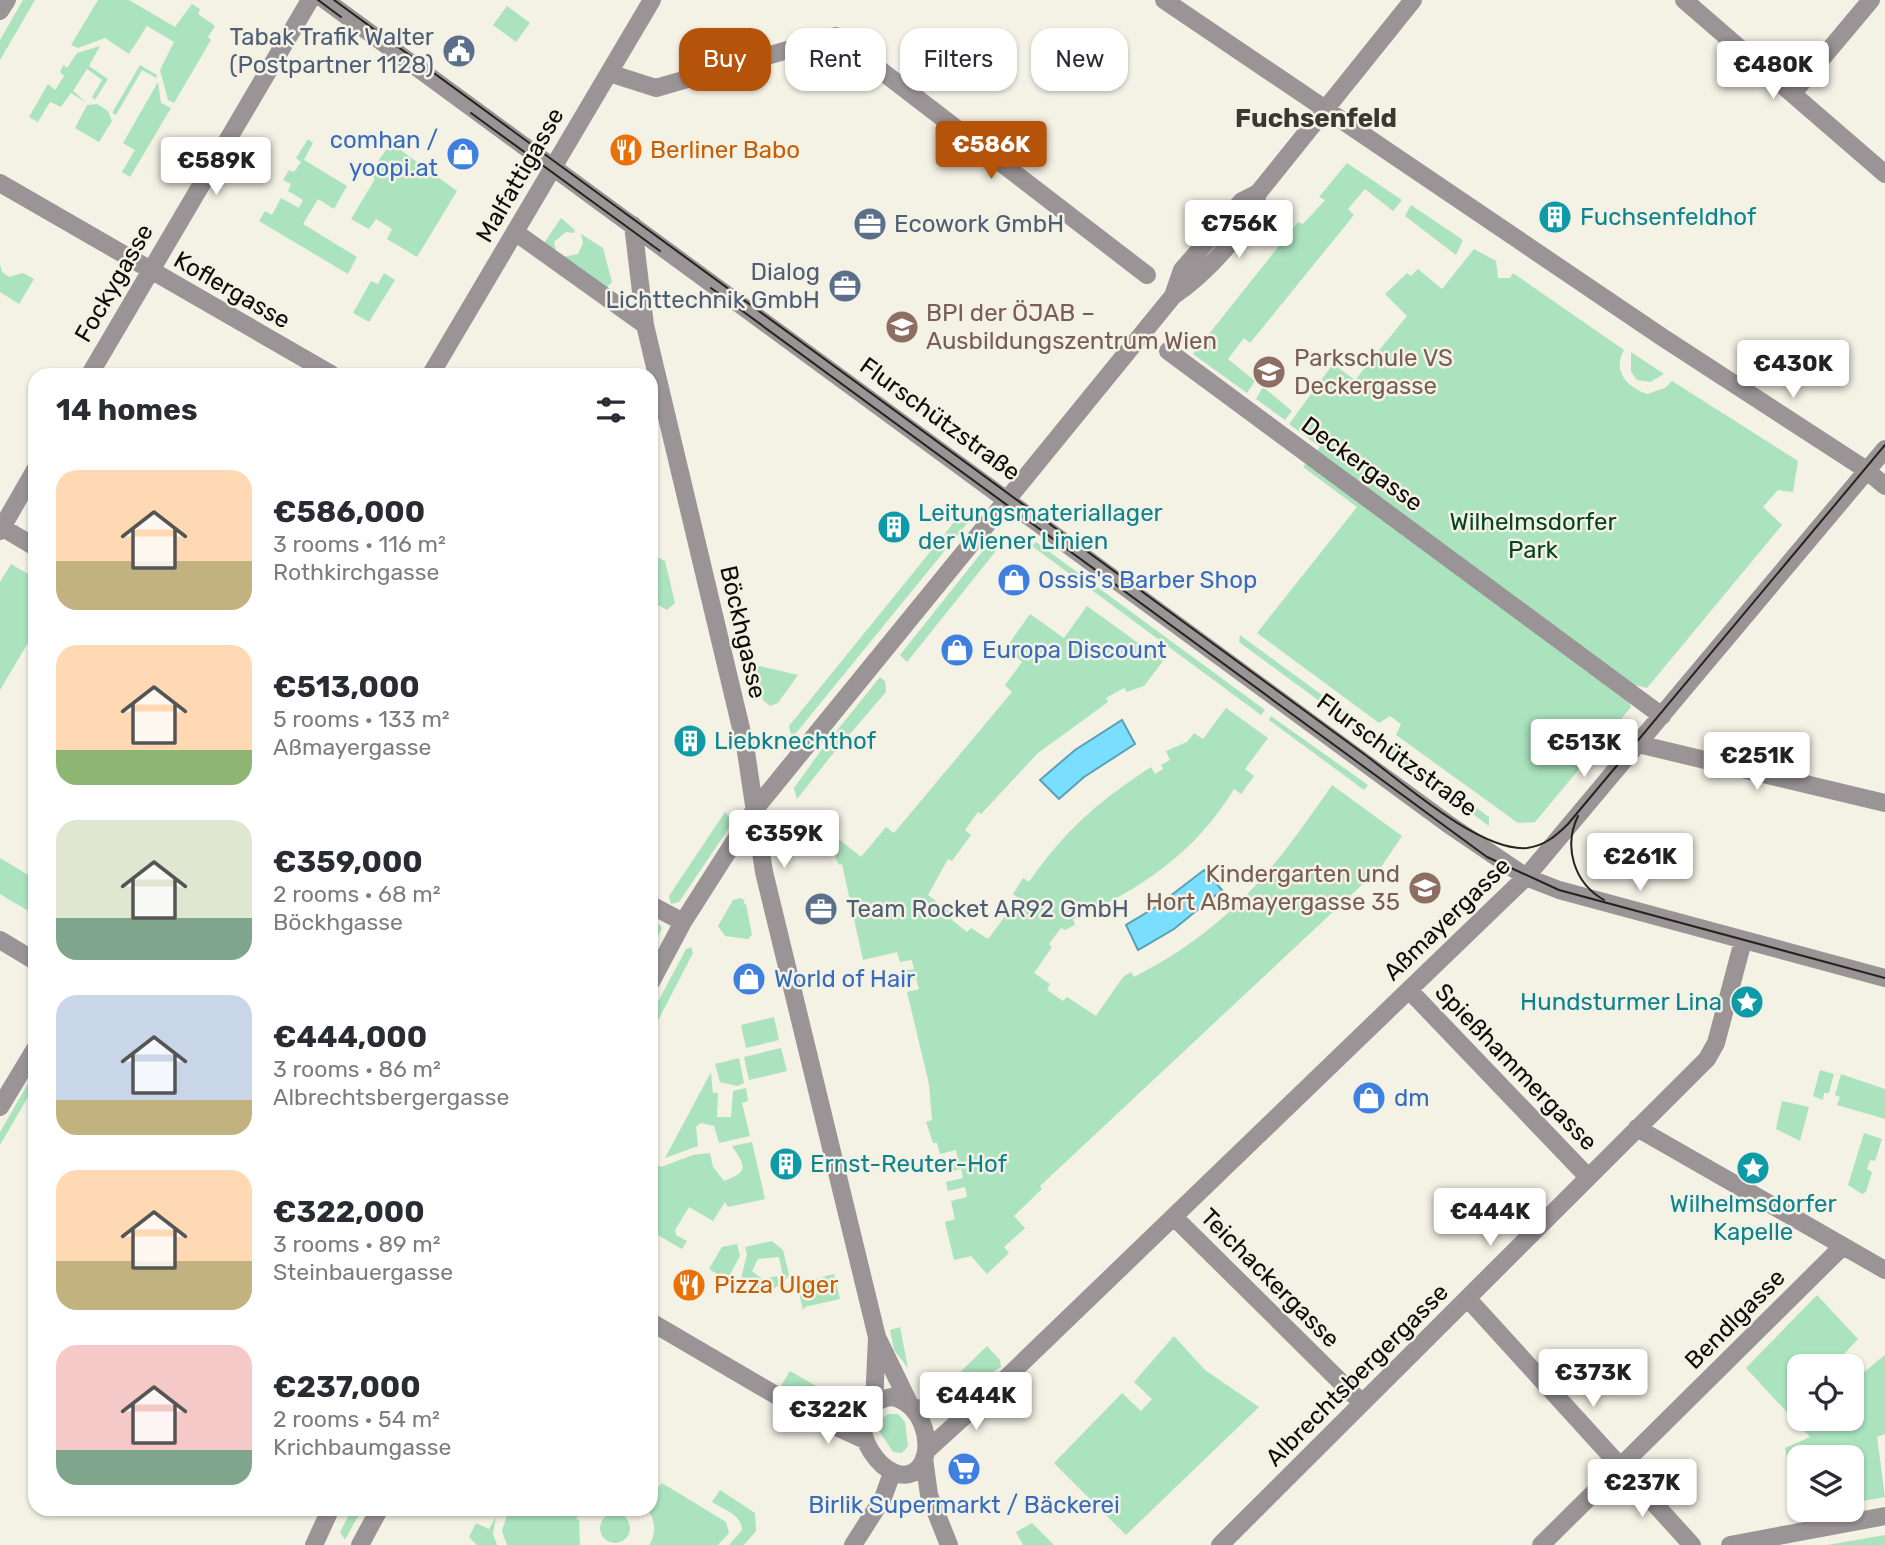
<!DOCTYPE html>
<html lang="en">
<head>
<meta charset="utf-8">
<style>
  body { margin:0; font-family:Rubik,sans-serif; background:#f7f7f7; color:#2b2b33; height:100vh; display:flex; flex-direction:column; font-size:26px; white-space:nowrap }
  * { box-sizing:border-box; margin:0 }
  p { font-size:23px; color:#7c7c81 }
  .icon { flex:none; width:38px; height:38px; fill:none; stroke:currentColor; stroke-width:2; stroke-linecap:round; stroke-linejoin:round }
  .map { position:relative; flex:1; overflow:hidden }
  .panel { position:absolute; left:28px; top:368px; width:630px; height:1148px; display:flex; flex-direction:column; background:#fff; border-radius:21px; box-shadow:0 2px 5px #0004 }
  .panel>* { flex:none }
  .banner { position:absolute; left:679px; top:28px; width:665px; height:63px; display:flex; gap:14px }
  .tools { position:absolute; left:1787px; top:1354px; display:grid; gap:14px }
  .tools a { display:grid; place-items:center; width:77px; height:77px; border-radius:14px; background:#fff; box-shadow:0 2px 5px #0004; font-size:35px }
  .price { position:absolute; translate:-50% -60px; padding:0 16px; border-radius:7px; background:#fff; color:#222; font-size:23px; line-height:46px; filter:drop-shadow(0 2px 4px #0008) }
  .price::after { content:''; position:absolute; left:50%; top:42px; width:21px; height:16px; margin-left:-10px; background:inherit; clip-path:polygon(0 0,100% 0,50% 100%) }
  .price.current { background:#b45309; color:#fff }
  ul { padding:0; list-style:none }
  li { display:flex; align-items:center; gap:21px; height:175px; padding:0 28px }
  li span { display:grid; place-items:center; flex:none; width:196px; height:140px; border-radius:21px; color:#555 }
  li>.icon { margin-inline-start:auto }
  span .icon { width:84px; height:84px; fill:#fffc; stroke-width:1 }
  li b { font-size:30px }
  h2 { display:flex; justify-content:space-between; align-items:center; height:84px; padding:0 28px; font-size:30px }
  .chip { padding:0 24px; border-radius:21px; background:#fff; box-shadow:0 2px 5px #0004; font-size:24px; line-height:63px }
  .chip.current { background:#b45309; color:#fff }
  .map>svg:first-child { display:block }
  .green { fill:#abe3be }
  .water { fill:#7adffe; stroke:#59a0b4; stroke-width:2 }
  .lines { fill:none; stroke-linecap:round; stroke-linejoin:round }
  .minor { stroke:#9b9496; stroke-width:18 }
  .tram { stroke:#24231e; stroke-width:2 }
  .labels { text-anchor:middle; dominant-baseline:central; stroke-width:5; stroke-linejoin:round; paint-order:stroke }
  .service-label { font-size:24px; fill:#4e5e75; stroke:#f4f1e5; text-anchor:end }
  .shop-label { font-size:24px; fill:#366cbe; stroke:#f4f1e5; text-anchor:start }
  .food-label { font-size:24px; fill:#c56008; stroke:#f4f1e5; text-anchor:start }
  .street-label { font-size:24px; fill:#0d0c08; stroke:#f4f1e5 }
  .culture-label { font-size:24px; fill:#0d838f; stroke:#f4f1e5; text-anchor:start }
  .education-label { font-size:24px; fill:#785e54; stroke:#f4f1e5; text-anchor:start }
  .park-label { font-size:24px; fill:#054324; stroke:#f4f1e5 }
  .neighbourhood-label { font-size:26px; font-weight:bold; fill:#3b392f; stroke:#f4f1e5 }
</style>
</head>
<body>
<div class="map">
<svg width="1885" height="1545" viewBox="0 0 1885 1545">
  <rect width="100%" height="100%" fill="#f4f1e5"/>
  <path class="green" d="M23,0H35L0,60V40Z
    M98,0H129L175,27L192,4L200,9L198,14L215,26L208,37L211,40L174,103L168,100L160,70L174,42L147,26L129,54L105,38L78,48L71,45Z
    M507,6L530,23L516,42L493,25Z
    M100,46L89,66L108,79L95,100L92,97L102,80L87,69L73,91L87,103L71,93L61,107L50,102L38,122L29,117L48,84L55,90L64,76L60,72L63,65L67,68L77,53Z
    M140,65L157,75L156,78L142,70L116,115L112,113Z
    M158,82L161,103L171,108L130,177L122,172L135,150L123,143Z
    M97,104L108,111L112,121L99,142L75,128L87,105Z
    M308,139L313,143L304,160L347,186L334,209L318,199L303,224L357,257L348,274L259,221L265,211L272,215L281,198L299,208L303,200L288,191L291,184L283,180L289,170L294,172L301,162L296,158Z
    M391,143L457,191L417,257L387,239L392,229L376,219L369,229L351,219L375,179L369,174Z
    M1347,163L1402,200L1393,211L1365,189L1348,209L1354,215L1250,343L1244,338L1228,359L1255,381L1247,393L1193,354L1298,222L1303,224L1325,200L1319,197Z
    M1411,205L1463,240L1456,255L1405,216Z
    M561,218L575,230L574,233L566,232L554,242L556,251L542,246Z
    M581,234L603,248L612,282L605,289L563,257L578,254L583,243Z
    M1474,249L1496,261L1498,278H1510L1513,273L1624,350C1612,371 1627,387 1647,394L1665,388L1672,381L1798,461L1793,492L1778,490L1763,507L1782,525L1647,688L1631,684L1624,692L1631,707L1535,822L1518,823L1396,735L1401,724L1390,716L1379,723L1257,633L1357,507L1303,467L1320,447L1289,424L1333,364L1355,380L1407,316L1385,294L1407,273L1411,276L1418,269L1442,289Z
    M0,264L2,272L9,277L23,273L34,279L19,304L0,292Z
    M384,273L395,280L369,322L353,313L371,281L378,284Z
    M1631,352L1664,374L1650,382L1637,380L1631,372Z
    M1263,387L1292,411L1285,420L1256,399Z
    M960,515H967L969,521L792,738L789,726Z
    M994,537L1003,542L907,662L900,655Z
    M1036,542L1265,710L1261,715L1032,546Z
    M651,554L665,561L675,603L667,610L651,601Z
    M11,564L35,578V631L0,690V582Z
    M1087,606L1163,661L1144,686L1127,692L1124,688L1106,698L1108,702L1038,753L981,814L978,812L965,830L971,835L952,861L948,859L928,895L954,915L952,920L967,932L971,928L988,939L1006,915L1011,918L1023,902L1013,894L1023,878L1029,882C1065,830 1099,801 1151,767L1155,774L1163,769L1161,765L1170,760L1166,751L1187,742L1194,733L1203,739L1226,708L1268,738L1245,769L1254,776L1241,794L1234,789C1196,852 1139,891 1073,919L1075,925L1065,930L1061,928L1049,944L1052,947L1034,973L1050,984L1047,990L1063,1001L1067,997L1096,1016L1123,977L1131,972L1134,977C1229,928 1273,871 1332,785L1402,836L1381,867L1040,1186L1042,1189L1014,1216L1025,1228L1004,1247L1009,1253L987,1274L971,1256L954,1260L945,1222L955,1219L951,1201L967,1197L965,1187L948,1191L946,1182L963,1178L961,1169L944,1173L942,1163L958,1160L956,1150L940,1154L937,1143H933L926,1122L932,1120L929,1084L907,992L919,989L916,978L905,981L903,971L914,969L912,960L900,962L897,952L863,960L842,864L839,865L832,850L840,840L861,857L886,827L894,833L1012,692L1005,685L1022,662L1006,648L1030,614L1064,638Z
    M1240,635L1489,817V826L1239,642Z
    M755,665L798,675L778,703L770,706L763,700Z
    M880,677L885,681L886,692L843,742L837,744L839,746L797,799L794,788L830,738L835,741V733Z
    M1271,716L1368,785L1364,790L1269,720Z
    M725,812L733,822L679,902L671,904L669,896Z
    M0,858L35,879V915L0,894Z
    M741,898L745,901L743,905L746,904L752,935L748,939L725,936L718,926L733,900Z
    M656,921L662,928L651,951V924Z
    M691,947L693,953L651,1034V1015L686,949Z
    M774,1017L779,1040L746,1048L741,1025Z
    M781,1048L787,1071L749,1080L744,1057Z
    M739,1058L744,1083L737,1086L720,1082L715,1064Z
    M1820,1070L1834,1074L1829,1093H1824L1823,1100L1813,1096Z
    M711,1072L713,1093H718L717,1117H731L733,1091L746,1088L748,1101L742,1103L750,1136L719,1143L714,1126L701,1123L696,1127L698,1146L665,1158Z
    M1841,1074L1885,1089V1119L1837,1105L1840,1097L1835,1095Z
    M30,1080L35,1085L0,1145V1132Z
    M1782,1101L1809,1107L1800,1141L1776,1129Z
    M1864,1133L1882,1139L1875,1161L1870,1160L1867,1169L1872,1172L1866,1192L1862,1194L1848,1185Z
    M752,1142L765,1199L728,1207L725,1202L713,1221L689,1207L675,1230L676,1235L687,1241L682,1249L651,1231V1172L655,1164L661,1167L693,1155L710,1153L713,1167L724,1181C749,1171 746,1167 732,1146Z
    M772,1241L783,1250L789,1275L784,1282L779,1257L758,1259L752,1271L762,1279L777,1276L779,1285L766,1294L741,1279L747,1254L745,1247Z
    M737,1244L740,1256L727,1280L709,1269L722,1247Z
    M834,1274L840,1299L805,1307L803,1310L797,1284Z
    M1817,1295L1858,1339L1832,1367H1799V1419H1852V1382L1885,1355V1434L1877,1437L1885,1497L1852,1503V1458H1799V1510H1811L1796,1513L1785,1448L1810,1437L1746,1368Z
    M900,1327L908,1368L894,1350L890,1330Z
    M1174,1336L1205,1370L1259,1407L1126,1535L1054,1463L1122,1393L1141,1411L1152,1399L1134,1382Z
    M987,1346L1000,1360L1001,1367L978,1381L948,1384Z
    M790,1371L823,1390L826,1395L801,1394L781,1386Z
    M888,1414H898L905,1422L908,1446L902,1453L893,1452L879,1431L880,1420Z
    M662,1483L726,1522L729,1533L718,1545H649C657,1535 655,1518 647,1509L651,1508V1495Z
    M720,1490L755,1513L756,1531L744,1545H729L742,1530C742,1515 723,1509 712,1502Z
    M352,1509H362L345,1540L340,1532Z
    M509,1509H584L576,1519L579,1520L580,1545H507L502,1531Z
    M600 1528a15 15 0 1 1 30 0a15 15 0 1 1-30 0Z
    M496,1517L493,1534L497,1545H477L469,1537L476,1523L489,1529Z
    M1032,1523L1054,1545H1023L1016,1532Z
    M1885,1535V1545H1827Z"/>
  <path class="water" d="M1122,720L1135,744L1084,777L1059,799L1040,780L1075,750Z
    M1204,870L1222,890L1174,929L1138,950L1126,925L1156,907Z"/>
  <g class="lines">
    <path class="minor" d="M325,0L1448,824L1526,877L1559,890L1885,978
      M1164,0L1662,337L1865,469L1885,486
      M1684,0L1885,174
      M0,11L7,0
      M609,73L656,88L836,36L1147,275
      M1793,93L1871,0
      M0,183L331,374
      M633,225L645,325L745,745L764,872L877,1337L909,1403
      M515,232L645,325
      M1173,296L1182,270L1242,201L1258,193L1413,0
      M1168,351L1662,716
      M90,374L310,0
      M431,374L652,0
      M0,526L35,547
      M0,531L35,470
      M1638,744L1885,803
      M651,905L683,922
      M0,940L35,961
      M651,982L683,922L755,809L1173,296C1202,277 1252,227 1258,193
      M1409,990L1588,1177
      M0,1107L35,1049
      M1637,1128L1885,1270
      M1174,1217L1362,1403
      M1468,1299L1692,1545
      M651,1322L808,1414L865,1440
      M891,1397C921,1401 935,1444 921,1465C894,1505 824,1410 891,1397Z
      M874,1404L877,1337
      M916,1409L968,1398L987,1390
      M808,1414L867,1410
      M926,1451L1000,1384L1526,877L1885,449
      M924,1458L929,1495L949,1545
      M314,1545L331,1508
      M360,1545L380,1508
      M853,1545L883,1498L892,1473
      M1220,1545L1707,1059L1716,1043L1743,941
      M1541,1545L1843,1246
      M1730,1545L1885,1516"/>
    <path class="tram" d="M318,0L341,17
      M334,0L1364,754C1402,782 1480,852 1527,848C1544,846 1556,836 1568,824L1885,445
      M471,113L660,251
      M711,288L1487,857L1559,890L1885,978
      M1578,816C1563,847 1574,883 1604,900"/>
  </g>
  <defs>
    <symbol id="civic-disc" viewBox="-11 -11 22 22"><circle r="9.5" fill="#5c6f8a" stroke="#f4f1e5"/><path d="M-.6-6.5H3V-4.5H.6V-3L4-1V1h2V6H-6V1h2V-1L-.6-3ZM-1.2 2.5V6h2.4V2.5Z" fill="#fff"/></symbol>
    <symbol id="restaurant-disc" viewBox="-11 -11 22 22"><circle r="9.5" fill="#e8710a" stroke="#f4f1e5"/><path d="M-5-6h1v4h1v-4h1v4h1v-4h1v5L-1.5 .5V6h-2V.5L-5-1ZM5-6V6H3V1.5H1.5Q1.5-4 5-6Z" fill="#fff"/></symbol>
    <symbol id="shop-disc" viewBox="-11 -11 22 22"><circle r="9.5" fill="#3f7fe0" stroke="#f4f1e5"/><path d="M-5-2.5h2.3a2.7 3.5 0 0 1 5.4 0H5L5.5 6h-11ZM-1.5-2.5h3a1.5 2.3 0 0 0-3 0Z" fill="#fff"/></symbol>
    <symbol id="building-disc" viewBox="-11 -11 22 22"><circle r="9.5" fill="#0f9aa8" stroke="#f4f1e5"/><path d="M-4-6H4V6H1V3H-1V6H-4ZM-2.5-4.3h1.7v1.8h-1.7ZM.8-4.3h1.7v1.8H.8ZM-2.5-1h1.7V.8h-1.7ZM.8-1h1.7V.8H.8Z" fill="#fff"/></symbol>
    <symbol id="office-disc" viewBox="-11 -11 22 22"><circle r="9.5" fill="#5c6f8a" stroke="#f4f1e5"/><path d="M-6-3h4V-5.5h4V-3h4V5H-6ZM-1-4.5V-3h2v-1.5ZM-6 0V1H6V0Z" fill="#fff"/></symbol>
    <symbol id="university-disc" viewBox="-11 -11 22 22"><circle r="9.5" fill="#8d6e63" stroke="#f4f1e5"/><path d="M0-5L7-2L0 1L-7-2ZM-4 1L0 2.5L4 1V4Q0 6-4 4Z" fill="#fff"/></symbol>
    <symbol id="school-disc" viewBox="-11 -11 22 22"><circle r="9.5" fill="#8d6e63" stroke="#f4f1e5"/><path d="M0-5L7-2L0 1L-7-2ZM-4 1L0 2.5L4 1V4Q0 6-4 4Z" fill="#fff"/></symbol>
    <symbol id="sight-disc" viewBox="-11 -11 22 22"><circle r="9.5" fill="#0f9aa8" stroke="#f4f1e5"/><path d="M0-6L1.8-2.2L6-1.7L2.9 1.2L3.7 5.4L0 3.3L-3.7 5.4L-2.9 1.2L-6-1.7L-1.8-2.2Z" fill="#fff"/></symbol>
    <symbol id="supermarket-disc" viewBox="-11 -11 22 22"><circle r="9.5" fill="#3f7fe0" stroke="#f4f1e5"/><path d="M-6-5.5h2.5l.6 2H6L4.5 2H-2.5L-4.4-4H-6ZM-1.5 3.2a1.3 1.3 0 1 0 .1 0ZM3 3.2a1.3 1.3 0 1 0 .1 0Z" fill="#fff"/></symbol>
  </defs>
  <g fill-rule="evenodd">
    <use href="#civic-disc" x="440" y="32" width="38" height="38"/>
    <use href="#restaurant-disc" x="607" y="131" width="38" height="38"/>
    <use href="#shop-disc" x="444" y="135" width="38" height="38"/>
    <use href="#building-disc" x="1536" y="198" width="38" height="38"/>
    <use href="#office-disc" x="851" y="205" width="38" height="38"/>
    <use href="#office-disc" x="826" y="267" width="38" height="38"/>
    <use href="#university-disc" x="883" y="308" width="38" height="38"/>
    <use href="#school-disc" x="1250" y="353" width="38" height="38"/>
    <use href="#building-disc" x="875" y="508" width="38" height="38"/>
    <use href="#shop-disc" x="995" y="561" width="38" height="38"/>
    <use href="#shop-disc" x="938" y="631" width="38" height="38"/>
    <use href="#building-disc" x="671" y="722" width="38" height="38"/>
    <use href="#school-disc" x="1406" y="869" width="38" height="38"/>
    <use href="#office-disc" x="802" y="890" width="38" height="38"/>
    <use href="#shop-disc" x="730" y="960" width="38" height="38"/>
    <use href="#sight-disc" x="1728" y="983" width="38" height="38"/>
    <use href="#shop-disc" x="1350" y="1079" width="38" height="38"/>
    <use href="#building-disc" x="767" y="1145" width="38" height="38"/>
    <use href="#sight-disc" x="1734" y="1149" width="38" height="38"/>
    <use href="#restaurant-disc" x="670" y="1266" width="38" height="38"/>
    <use href="#supermarket-disc" x="945" y="1450" width="38" height="38"/>
  </g>
  <g class="labels">
    <g class="service-label">
      <text x="434" y="37">Tabak Trafik Walter<tspan x="434" dy="28">(Postpartner 1128)</tspan></text>
      <text x="894" y="224" text-anchor="start">Ecowork GmbH</text>
      <text x="820" y="272">Dialog<tspan x="820" dy="28">Lichttechnik GmbH</tspan></text>
      <text x="846" y="909" text-anchor="start">Team Rocket AR92 GmbH</text>
    </g>
    <g class="shop-label">
      <text x="438" y="140" text-anchor="end">comhan /<tspan x="438" dy="28">yoopi.at</tspan></text>
      <text x="1038" y="580">Ossis's Barber Shop</text>
      <text x="982" y="650">Europa Discount</text>
      <text x="774" y="979">World of Hair</text>
      <text x="1394" y="1098">dm</text>
      <text x="964" y="1505" text-anchor="middle">Birlik Supermarkt / Bäckerei</text>
    </g>
    <g class="food-label">
      <text x="650" y="150">Berliner Babo</text>
      <text x="714" y="1285">Pizza Ulger</text>
    </g>
    <g class="street-label">
      <text transform="translate(520 175) rotate(-60)">Malfattigasse</text>
      <text transform="translate(114 283) rotate(-60)">Fockygasse</text>
      <text transform="translate(232 290) rotate(30)">Koflergasse</text>
      <text transform="translate(940 419) rotate(36)">Flurschützstraße</text>
      <text transform="translate(1362 464) rotate(36)">Deckergasse</text>
      <text transform="translate(743 632) rotate(77)">Böckhgasse</text>
      <text transform="translate(1397 755) rotate(36)">Flurschützstraße</text>
      <text transform="translate(1447 919) rotate(-44)">Aßmayergasse</text>
      <text transform="translate(1516 1067) rotate(46)">Spießhammergasse</text>
      <text transform="translate(1270 1278) rotate(45)">Teichackergasse</text>
      <text transform="translate(1735 1319) rotate(-45)">Bendlgasse</text>
      <text transform="translate(1357 1375) rotate(-45)">Albrechtsbergergasse</text>
    </g>
    <g class="culture-label">
      <text x="1580" y="217">Fuchsenfeldhof</text>
      <text x="918" y="513">Leitungsmateriallager<tspan x="918" dy="28">der Wiener Linien</tspan></text>
      <text x="714" y="741">Liebknechthof</text>
      <text x="1722" y="1002" text-anchor="end">Hundsturmer Lina</text>
      <text x="810" y="1164">Ernst-Reuter-Hof</text>
      <text x="1753" y="1204" text-anchor="middle">Wilhelmsdorfer<tspan x="1753" dy="28">Kapelle</tspan></text>
    </g>
    <g class="education-label">
      <text x="926" y="313">BPI der ÖJAB –<tspan x="926" dy="28">Ausbildungszentrum Wien</tspan></text>
      <text x="1294" y="358">Parkschule VS<tspan x="1294" dy="28">Deckergasse</tspan></text>
      <text x="1400" y="874" text-anchor="end">Kindergarten und<tspan x="1400" dy="28">Hort Aßmayergasse 35</tspan></text>
    </g>
    <g class="park-label">
      <text x="1533" y="522">Wilhelmsdorfer<tspan x="1533" dy="28">Park</tspan></text>
    </g>
    <g class="neighbourhood-label">
      <text x="1316" y="118">Fuchsenfeld</text>
    </g>
  </g>
</svg>
<div class="tools">
<a><svg class="icon" aria-label="locate" viewBox="0 0 24 24"><circle cx="12" cy="12" r="6"/><path d="M12 2v4M12 18v4M2 12h4M18 12h4"/></svg></a>
<a><svg class="icon" aria-label="layers" viewBox="0 0 24 24"><path d="M12 4l9 5-9 5-9-5zM3 14l9 5 9-5"/></svg></a>
</div>
<b class="price" style="left:1773px;top:101px">€480K</b>
<b class="price current" style="left:991px;top:181px">€586K</b>
<b class="price" style="left:216px;top:197px">€589K</b>
<b class="price" style="left:1239px;top:260px">€756K</b>
<b class="price" style="left:1793px;top:400px">€430K</b>
<b class="price" style="left:1584px;top:779px">€513K</b>
<b class="price" style="left:1757px;top:792px">€251K</b>
<b class="price" style="left:784px;top:870px">€359K</b>
<b class="price" style="left:1640px;top:893px">€261K</b>
<b class="price" style="left:1490px;top:1248px">€444K</b>
<b class="price" style="left:1593px;top:1409px">€373K</b>
<b class="price" style="left:976px;top:1432px">€444K</b>
<b class="price" style="left:828px;top:1446px">€322K</b>
<b class="price" style="left:1642px;top:1519px">€237K</b>
<div class="banner">
<a class="chip current">Buy</a>
<a class="chip">Rent</a>
<a class="chip">Filters</a>
<a class="chip">New</a>
</div>
<section class="panel">
<h2>14 homes<svg class="icon" aria-label="filters" viewBox="0 0 24 24"><path d="M4 7h16M4 17h16"/><circle cx="9" cy="7" r="2"/><circle cx="15" cy="17" r="2"/></svg></h2>
<ul>
<li><span style="background:linear-gradient(#ffd9b3 65%,#c2b280 0)"><svg class="icon" aria-label="home" viewBox="0 0 24 24"><path d="M3 11l9-7 9 7M6 9v11h12V9"/></svg></span><div><b>€586,000</b><p>3 rooms · 116 m²</p><p>Rothkirchgasse</p></div></li>
<li><span style="background:linear-gradient(#ffd9b3 75%,#8fb573 0)"><svg class="icon" aria-label="home" viewBox="0 0 24 24"><path d="M3 11l9-7 9 7M6 9v11h12V9"/></svg></span><div><b>€513,000</b><p>5 rooms · 133 m²</p><p>Aßmayergasse</p></div></li>
<li><span style="background:linear-gradient(#dfe7d0 70%,#7fa58c 0)"><svg class="icon" aria-label="home" viewBox="0 0 24 24"><path d="M3 11l9-7 9 7M6 9v11h12V9"/></svg></span><div><b>€359,000</b><p>2 rooms · 68 m²</p><p>Böckhgasse</p></div></li>
<li><span style="background:linear-gradient(#c9d6e8 75%,#c2b280 0)"><svg class="icon" aria-label="home" viewBox="0 0 24 24"><path d="M3 11l9-7 9 7M6 9v11h12V9"/></svg></span><div><b>€444,000</b><p>3 rooms · 86 m²</p><p>Albrechtsbergergasse</p></div></li>
<li><span style="background:linear-gradient(#ffd9b3 65%,#c2b280 0)"><svg class="icon" aria-label="home" viewBox="0 0 24 24"><path d="M3 11l9-7 9 7M6 9v11h12V9"/></svg></span><div><b>€322,000</b><p>3 rooms · 89 m²</p><p>Steinbauergasse</p></div></li>
<li><span style="background:linear-gradient(#f6c9c9 75%,#7fa58c 0)"><svg class="icon" aria-label="home" viewBox="0 0 24 24"><path d="M3 11l9-7 9 7M6 9v11h12V9"/></svg></span><div><b>€237,000</b><p>2 rooms · 54 m²</p><p>Krichbaumgasse</p></div></li>
</ul>
</section>
</div>
</body>
</html>
